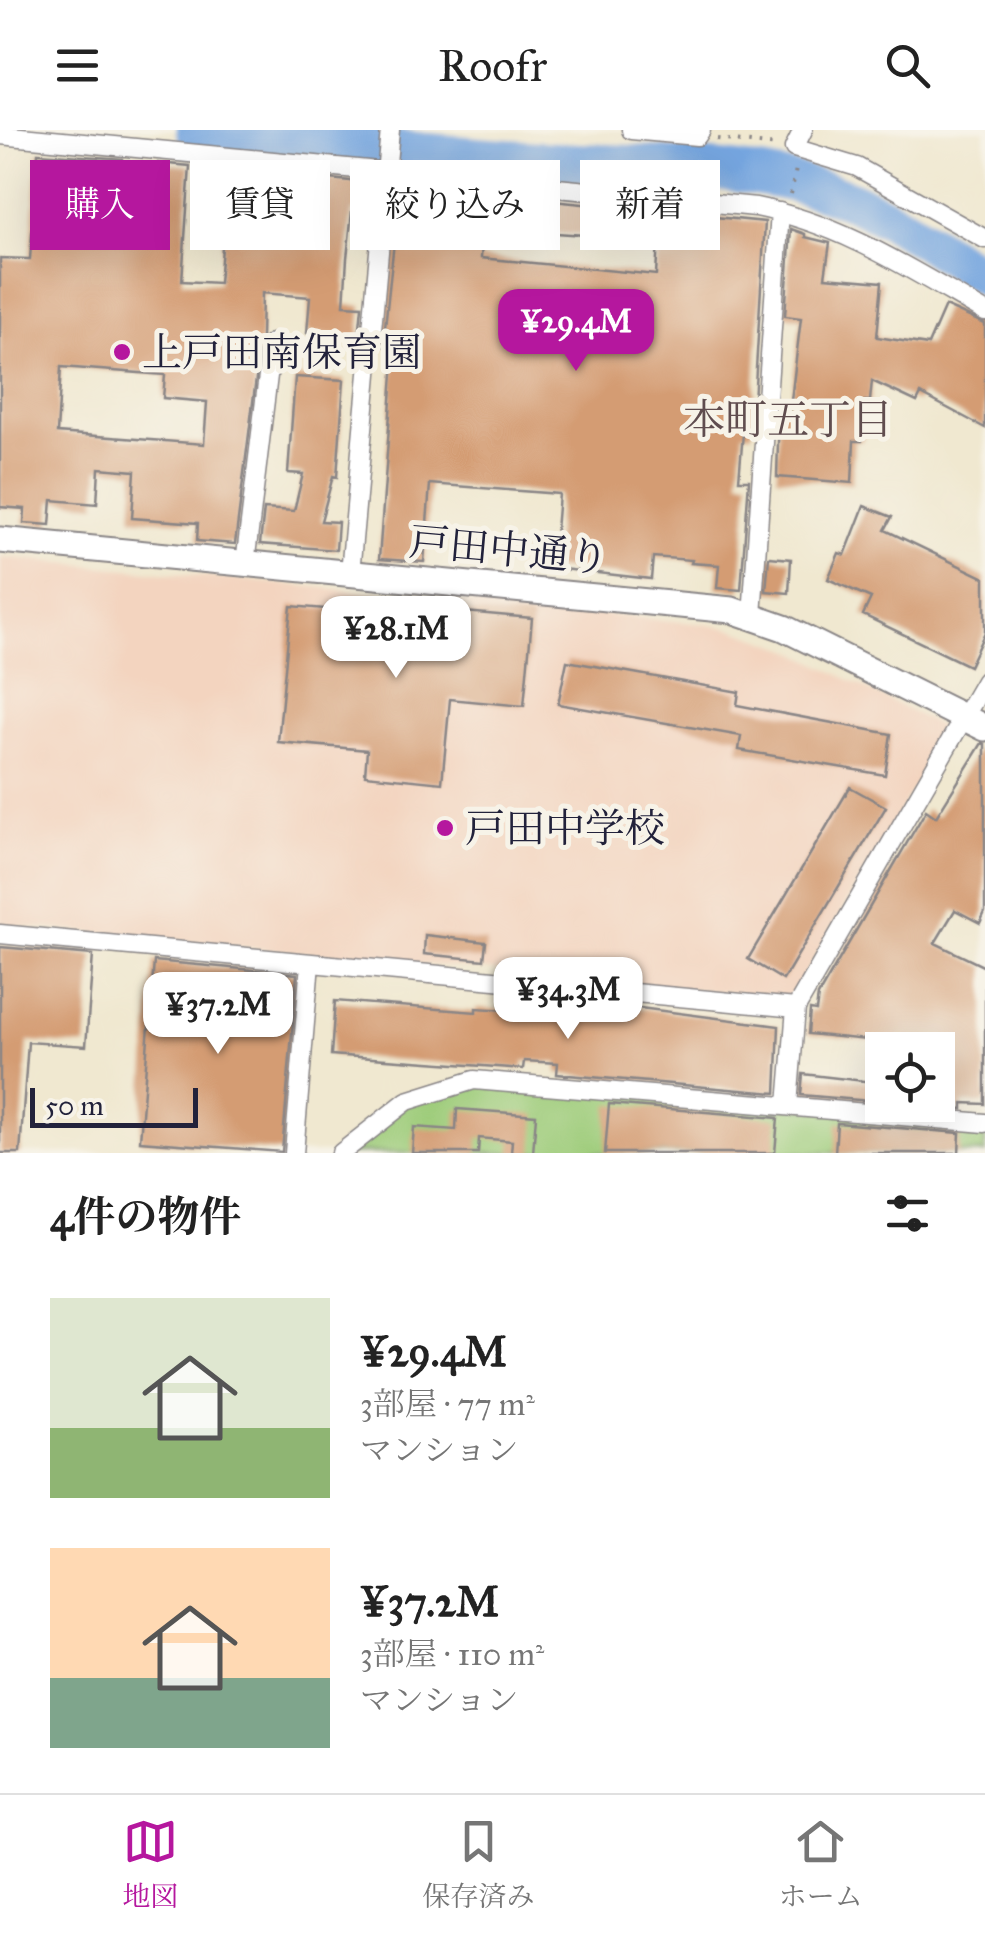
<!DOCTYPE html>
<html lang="ja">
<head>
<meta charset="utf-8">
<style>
  body { margin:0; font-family:"IM FELL Great Primer","Noto Serif JP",serif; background:#f2f2f2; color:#222; height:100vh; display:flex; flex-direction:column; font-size:38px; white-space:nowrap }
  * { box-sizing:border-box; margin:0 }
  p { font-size:32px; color:#767676 }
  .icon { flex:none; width:55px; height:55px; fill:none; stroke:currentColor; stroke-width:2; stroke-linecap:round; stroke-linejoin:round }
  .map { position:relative; height:1023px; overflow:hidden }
  .drawer { display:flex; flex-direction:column; background:#fff; flex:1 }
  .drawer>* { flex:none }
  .guide { position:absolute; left:30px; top:30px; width:925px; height:90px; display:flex; gap:20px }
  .controls { position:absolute; left:865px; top:902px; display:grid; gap:20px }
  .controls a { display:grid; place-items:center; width:90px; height:90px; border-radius:0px; background:#fff; box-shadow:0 10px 40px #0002; font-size:50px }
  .scale { position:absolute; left:30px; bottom:25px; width:168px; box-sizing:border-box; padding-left:10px; border:5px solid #22223b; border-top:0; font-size:28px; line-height:35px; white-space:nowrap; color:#22223b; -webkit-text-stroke:8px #f7f3e8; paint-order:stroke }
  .price { position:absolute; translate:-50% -85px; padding:0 22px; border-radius:20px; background:#fff; color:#222; font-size:32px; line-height:65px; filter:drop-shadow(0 2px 5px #0008) }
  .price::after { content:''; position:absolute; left:50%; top:60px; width:30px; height:22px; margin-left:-15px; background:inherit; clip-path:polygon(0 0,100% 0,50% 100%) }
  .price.current { background:#b5179e; color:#fff }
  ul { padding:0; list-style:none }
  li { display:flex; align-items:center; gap:30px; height:250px; padding:0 50px }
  li span { display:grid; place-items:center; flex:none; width:280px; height:200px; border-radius:0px; color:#555 }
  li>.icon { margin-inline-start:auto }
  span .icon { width:120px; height:120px; fill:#fffc; stroke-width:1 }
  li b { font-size:42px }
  h2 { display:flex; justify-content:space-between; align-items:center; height:120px; padding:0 50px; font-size:42px }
  .chip { padding:0 35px; border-radius:0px; background:#fff; box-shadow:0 10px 40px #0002; font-size:35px; line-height:90px }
  .chip.current { background:#b5179e; color:#fff }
  header { display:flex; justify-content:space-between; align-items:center; height:130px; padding:0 50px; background:#fff; font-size:45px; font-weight:600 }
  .tab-bar { display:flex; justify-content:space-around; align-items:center; height:140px; border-top:2px solid #e0e0e0; background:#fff; font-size:28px; color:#767676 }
  .tab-bar a { display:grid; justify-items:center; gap:5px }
  .tab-bar .current { color:#b5179e }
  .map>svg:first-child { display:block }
  .built { fill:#f3d4bf }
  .green { fill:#9ecc7a; stroke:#60775a; stroke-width:2.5 }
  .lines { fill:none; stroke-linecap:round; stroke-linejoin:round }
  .river { stroke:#75a5df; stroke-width:40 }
  .building { fill:#d49c73; fill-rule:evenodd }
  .street-casing { stroke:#898586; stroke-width:21 }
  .secondary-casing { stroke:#898586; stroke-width:29 }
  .path { stroke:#898586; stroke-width:4; stroke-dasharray:2.5 8; stroke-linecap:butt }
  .street { stroke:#fff; stroke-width:18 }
  .secondary { stroke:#fff; stroke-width:25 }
  .poi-dot { fill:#b5179e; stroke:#f7f3e8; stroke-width:4 }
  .labels { text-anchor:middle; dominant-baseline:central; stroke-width:10; stroke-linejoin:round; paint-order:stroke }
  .poi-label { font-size:40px; fill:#22223b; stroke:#f7f3e8; text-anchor:start }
  .street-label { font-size:40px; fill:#22223b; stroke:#f7f3e8 }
  .neighbourhood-label { font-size:42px; fill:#604d4f; stroke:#f7f3e8 }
</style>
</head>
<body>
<header><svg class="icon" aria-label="menu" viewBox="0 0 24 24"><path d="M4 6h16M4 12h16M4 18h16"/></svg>Roofr<svg class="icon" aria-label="search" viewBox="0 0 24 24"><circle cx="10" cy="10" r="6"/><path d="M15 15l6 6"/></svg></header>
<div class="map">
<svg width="985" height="1023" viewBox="0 0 985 1023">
  <rect width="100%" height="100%" fill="#f7f3e8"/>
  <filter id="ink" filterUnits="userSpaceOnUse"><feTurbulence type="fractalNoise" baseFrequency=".01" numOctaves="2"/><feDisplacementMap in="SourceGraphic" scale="20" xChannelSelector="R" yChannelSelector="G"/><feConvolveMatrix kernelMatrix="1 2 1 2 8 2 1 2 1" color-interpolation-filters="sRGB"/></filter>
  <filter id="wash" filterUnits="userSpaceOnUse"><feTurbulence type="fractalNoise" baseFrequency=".0048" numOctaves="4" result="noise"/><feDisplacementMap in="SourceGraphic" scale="40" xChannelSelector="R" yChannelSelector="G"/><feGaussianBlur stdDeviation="2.25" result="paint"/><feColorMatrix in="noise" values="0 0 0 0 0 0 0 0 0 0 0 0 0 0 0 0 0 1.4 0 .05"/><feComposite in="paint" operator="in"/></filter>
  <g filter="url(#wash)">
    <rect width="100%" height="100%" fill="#f0e8d0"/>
    <path class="built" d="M0,427L703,494L732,499L789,519L943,598L945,603L794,863L784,868L0,794Z"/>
    <path class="green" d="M492,952L985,994V1023H341L407,971Z"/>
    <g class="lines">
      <path class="river" d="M196,0C310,12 423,24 537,31C636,37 745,32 839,66C892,85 936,119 985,147"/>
    </g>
    <g id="blocks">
      <path class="building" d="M38,23L122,29L120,61L155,64L158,33L190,36L182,151L219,153L223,106L271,110L276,44L372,53L370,83L352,81L347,128L344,175L362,176L359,207L307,203L310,167L262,163L261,209L235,414L197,411L198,393L132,388L135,341L99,338L97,374L52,370L50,395L24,393L25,379L0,377V128L30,129ZM61,237L165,245L163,268L207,272L204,314L57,303Z
        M410,57L765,92L752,304L743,303L739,350H749L741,460L717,458L719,435L691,433L692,430L653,427L651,449L553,438L559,364L430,354L424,432L379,429L395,217L383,216L395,102L407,103ZM483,98L658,110L656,145L481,128Z
        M791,99L805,104V107L830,113L825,147L882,152L877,207L928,215L945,176L985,194V298L921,264L917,272L872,251L870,271H865L862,311H854L852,353L777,347L779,278L790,279L801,188L785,186Z
        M295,247L344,250L337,347L333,346L321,391L338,392L336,420L260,414L264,379L294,381L303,344L288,343Z
        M864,376L892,387L885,400L985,448V502L969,536L863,485L871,468L828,449L839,423L845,425Z
        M769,427L791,429L789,463L766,461Z
        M386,475L532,488L524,576L450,569L442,653L365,645L367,620L278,612L291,476L385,484Z
        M567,531L739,562L737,575L891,604L885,645L739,620L741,606L558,574Z
        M982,613L985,614V782L980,793L955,780L935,813L985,837V974L963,973V979L938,976V920H876L877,911L808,904L810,880L816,881L818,866L926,680L936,687Z
        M850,657L886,677L783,850L748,829Z
        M425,805L486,812L484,830L424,824Z
        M0,817L93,825L86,916L28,912L20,1023H0Z
        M154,831L297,844L282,1022L140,1011Z
        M509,864L528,866V871L582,874V878H640L779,896L776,963L557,944L558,933L524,931L523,939L331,925L335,871L476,882V878L508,880Z
        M803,944L882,953V972L801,965Z
        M609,974L778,988L775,1023H605Z
        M457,979L536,985L533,1023H511L512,1011L479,1008L478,1023H412L414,997L456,1000Z
        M837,993L960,1003L959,1023H835Z"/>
    </g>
  </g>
  <g filter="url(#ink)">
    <use href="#blocks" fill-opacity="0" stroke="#898586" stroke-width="2.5"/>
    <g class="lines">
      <defs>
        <path id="street" d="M631,0L697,6L701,0
          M803,0L794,18L857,37L985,109
          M0,5L756,77C842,94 910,139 985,182
          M245,434L272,213
          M350,443L390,0
          M752,486L780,82
          M0,804L796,878
          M788,975L796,878L985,551
          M294,1023L310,833
          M341,1023L407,971L474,950L985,993"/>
        <path id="secondary" d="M0,410L732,480L784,498L985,598"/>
      </defs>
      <use href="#street" class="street-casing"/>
      <use href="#secondary" class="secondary-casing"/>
      <path class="path" d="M717,9L777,16
        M791,64L796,39"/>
      <use href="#street" class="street"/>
      <use href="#secondary" class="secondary"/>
    </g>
  </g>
  <g class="poi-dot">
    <circle cx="122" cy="222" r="10"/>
    <circle cx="445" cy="698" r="10"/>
  </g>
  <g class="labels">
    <g class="poi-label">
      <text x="142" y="222">上戸田南保育園</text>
      <text x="465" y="698">戸田中学校</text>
    </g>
    <g class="street-label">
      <text transform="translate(509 420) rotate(5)">戸田中通り</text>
    </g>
    <g class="neighbourhood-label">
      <text x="788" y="290">本町五丁目</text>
    </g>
  </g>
</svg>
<div class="controls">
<a><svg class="icon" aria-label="locate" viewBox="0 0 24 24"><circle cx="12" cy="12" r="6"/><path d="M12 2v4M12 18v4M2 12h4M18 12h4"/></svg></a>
</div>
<div class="scale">50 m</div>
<b class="price current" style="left:576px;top:244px">¥29.4M</b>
<b class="price" style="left:396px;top:551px">¥28.1M</b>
<b class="price" style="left:568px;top:912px">¥34.3M</b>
<b class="price" style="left:218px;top:927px">¥37.2M</b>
<div class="guide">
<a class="chip current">購入</a>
<a class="chip">賃貸</a>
<a class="chip">絞り込み</a>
<a class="chip">新着</a>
</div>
</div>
<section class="drawer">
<h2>4件の物件<svg class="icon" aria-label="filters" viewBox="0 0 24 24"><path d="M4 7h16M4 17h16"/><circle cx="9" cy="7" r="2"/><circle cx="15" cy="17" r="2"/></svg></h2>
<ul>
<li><span style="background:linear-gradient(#dfe7d0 65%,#8fb573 0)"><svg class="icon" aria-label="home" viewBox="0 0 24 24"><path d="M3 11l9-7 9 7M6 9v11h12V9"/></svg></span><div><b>¥29.4M</b><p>3部屋 · 77 m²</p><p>マンション</p></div></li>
<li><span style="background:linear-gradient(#ffd9b3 65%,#7fa58c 0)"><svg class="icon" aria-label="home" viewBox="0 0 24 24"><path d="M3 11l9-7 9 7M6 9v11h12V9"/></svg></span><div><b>¥37.2M</b><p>3部屋 · 110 m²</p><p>マンション</p></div></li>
</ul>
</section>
<nav class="tab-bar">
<a class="current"><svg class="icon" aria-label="map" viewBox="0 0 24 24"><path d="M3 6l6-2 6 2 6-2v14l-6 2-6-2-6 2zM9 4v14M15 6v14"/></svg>地図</a>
<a><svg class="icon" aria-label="saved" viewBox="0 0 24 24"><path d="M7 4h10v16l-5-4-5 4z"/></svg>保存済み</a>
<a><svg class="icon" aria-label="home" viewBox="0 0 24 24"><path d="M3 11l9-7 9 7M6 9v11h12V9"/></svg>ホーム</a>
</nav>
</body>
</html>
